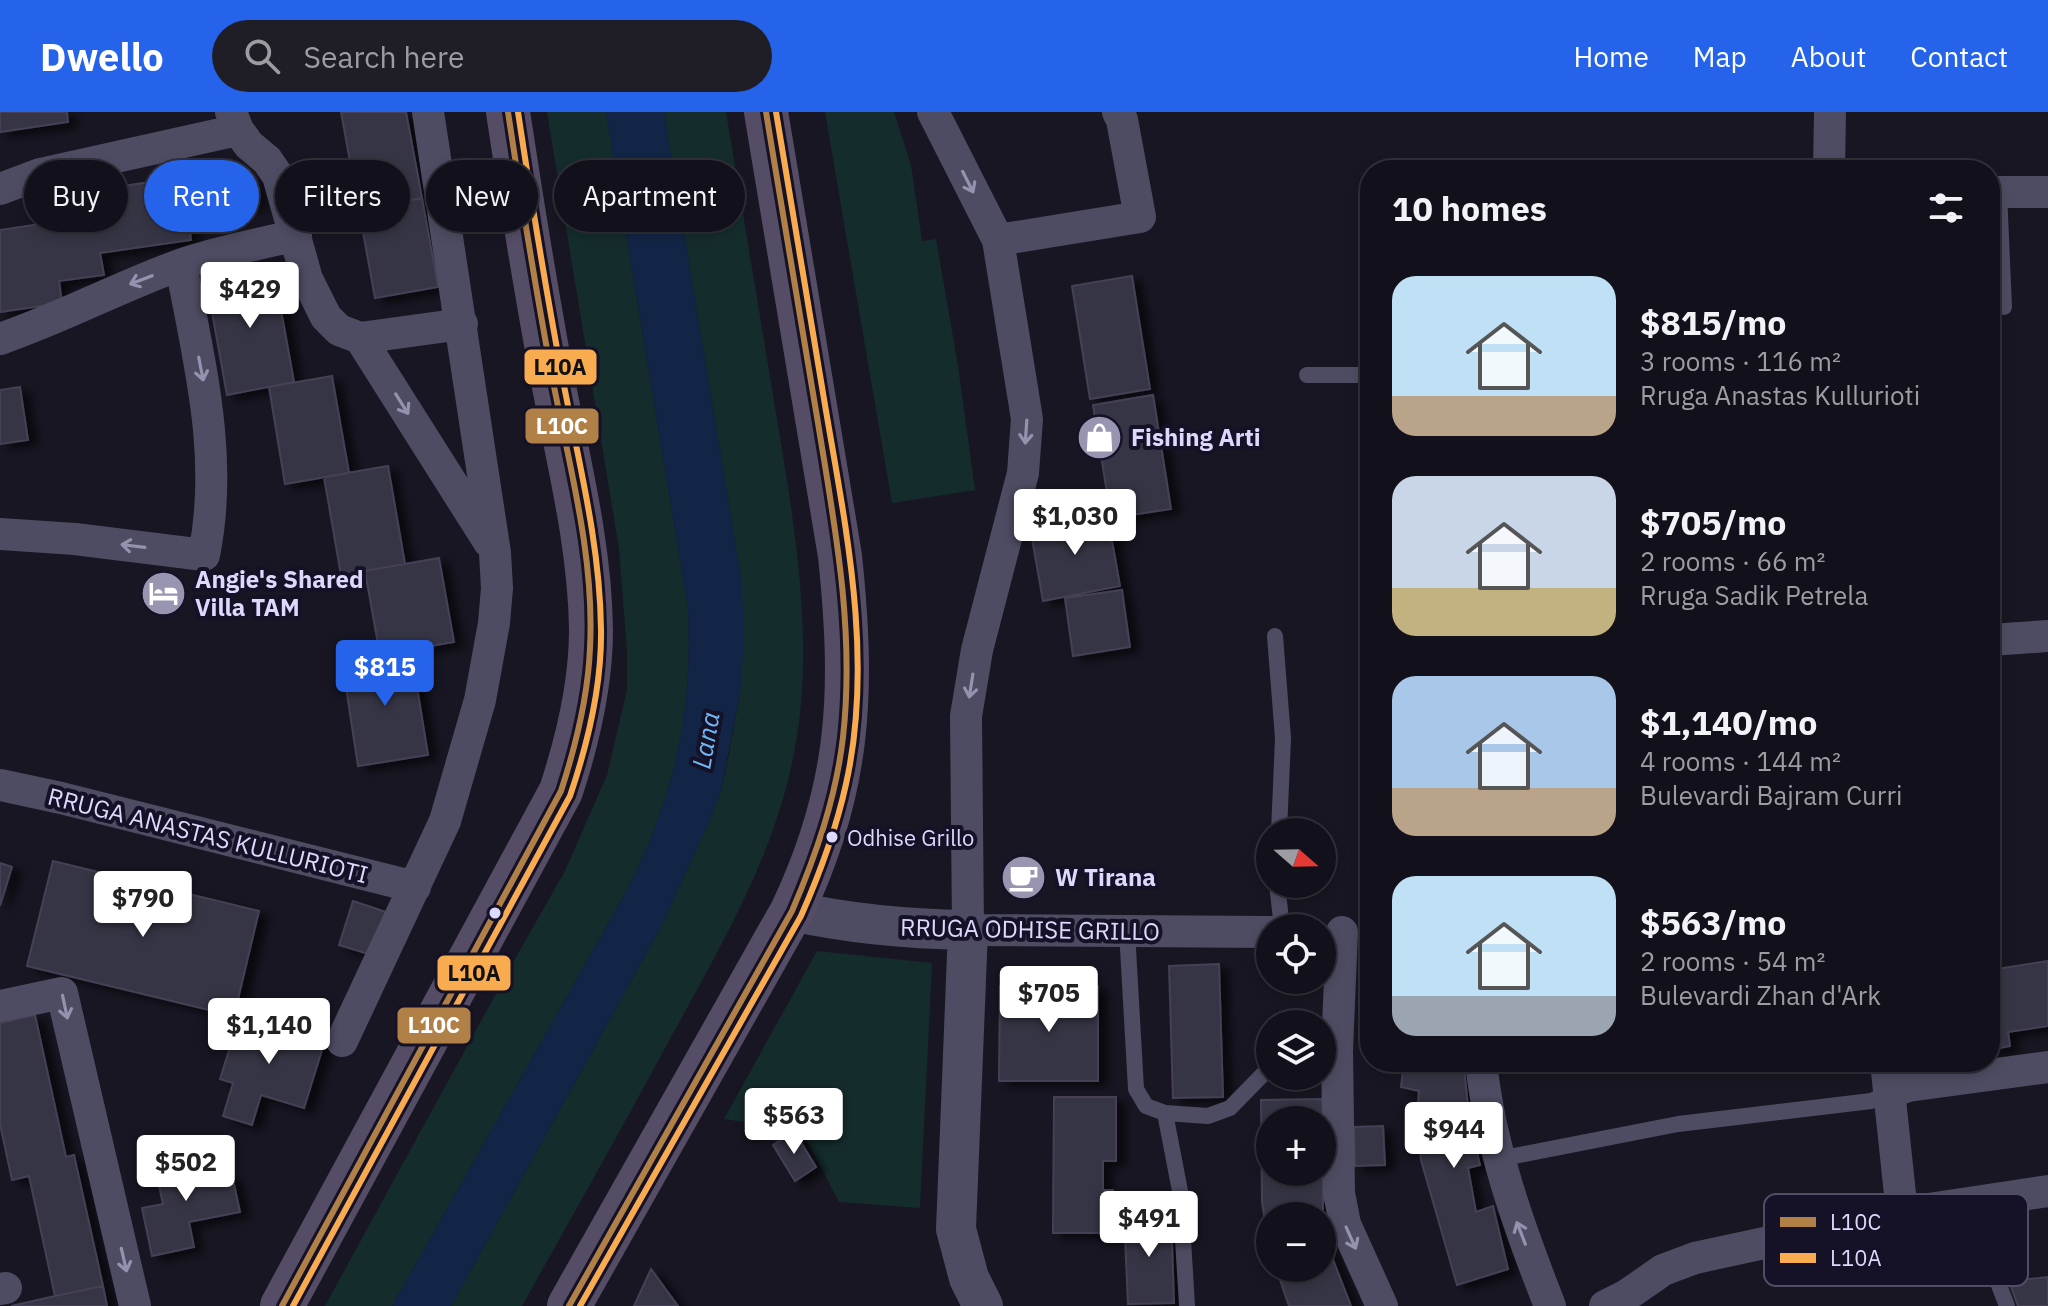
<!DOCTYPE html>
<html lang="en">
<head>
<meta charset="utf-8">
<style>
  body { margin:0; font-family:"IBM Plex Sans",sans-serif; background:#1f1e27; color:#f1f3f6; height:100vh; display:flex; flex-direction:column; font-size:30px; white-space:nowrap }
  * { box-sizing:border-box; margin:0 }
  p { font-size:26px; color:#9c9da2 }
  .icon { flex:none; width:44px; height:44px; fill:none; stroke:currentColor; stroke-width:2; stroke-linecap:round; stroke-linejoin:round }
  .map { position:relative; flex:1; overflow:hidden }
  .sheet { position:absolute; left:1360px; top:48px; width:640px; height:912px; display:flex; flex-direction:column; background:#12101a; border-radius:32px; box-shadow:0 4px 12px #0003,0 0 0 2px #313039 }
  .sheet>* { flex:none }
  .banner { position:absolute; left:24px; top:48px; width:760px; height:72px; display:flex; gap:16px }
  .needle { width:52px; rotate:110deg }
  .controls { position:absolute; left:1256px; top:706px; display:grid; gap:16px }
  .controls a { display:grid; place-items:center; width:80px; height:80px; border-radius:50%; background:#12101a; box-shadow:0 4px 12px #0003,0 0 0 2px #313039; font-size:40px }
  .price { position:absolute; translate:-50% -68px; padding:0 18px; border-radius:8px; background:#fff; color:#222; font-size:26px; line-height:52px; filter:drop-shadow(0 2px 4px #0008) }
  .price::after { content:''; position:absolute; left:50%; top:48px; width:24px; height:18px; margin-left:-12px; background:inherit; clip-path:polygon(0 0,100% 0,50% 100%) }
  .price.selected { background:#2563eb; color:#fff }
  ul { padding:0; list-style:none }
  li { display:flex; align-items:center; gap:24px; height:200px; padding:0 32px }
  li span { display:grid; place-items:center; flex:none; width:224px; height:160px; border-radius:24px; color:#555 }
  li>.icon { margin-inline-start:auto }
  span .icon { width:96px; height:96px; fill:#fffc; stroke-width:1 }
  li b { font-size:34px }
  h2 { display:flex; justify-content:space-between; align-items:center; height:96px; padding:0 32px; font-size:34px }
  .chip { padding:0 28px; border-radius:36px; background:#12101a; box-shadow:0 4px 12px #0003,0 0 0 2px #313039; font-size:28px; line-height:72px }
  .chip.selected { background:#2563eb; color:#fff }
  header { display:flex; align-items:center; gap:48px; box-sizing:border-box; height:112px; padding:0 40px; background:#2563eb; color:#fff }
  header strong { font-size:38px }
  nav { display:flex; gap:44px; margin-inline-start:auto; font-size:28px }
  .search { width:560px; height:72px; background:#1f1e27; display:flex; align-items:center; gap:20px; box-sizing:border-box; padding:0 28px; border-radius:44px; color:#9c9da2; font-size:30px }
  .map>svg:first-child { display:block }
  .green { fill:#152c2d }
  .water { fill:#132546 }
  .building { fill:#363444; stroke:#454155; stroke-width:2; fill-rule:evenodd; filter:url(#shadow) }
  .lines { fill:none; stroke-linecap:round; stroke-linejoin:round }
  .service { stroke:#4d4c62; stroke-width:16 }
  .minor { stroke:#4d4c62; stroke-width:32 }
  .tertiary { stroke:#4d4c62; stroke-width:40 }
  .primary { stroke:#554d66; stroke-width:44 }
  .bus-1-casing { stroke:#151127; stroke-width:12 }
  .bus-2-casing { stroke:#151127; stroke-width:12 }
  .bus-1 { stroke:#b18047; stroke-width:6 }
  .bus-2 { stroke:#f9ac4f; stroke-width:6 }
  .oneway { stroke:#9592b0 }
  .bus-dot { fill:#ddd9fd; stroke:#151127; stroke-width:3 }
  .labels { text-anchor:middle; dominant-baseline:central; stroke-width:8; stroke-linejoin:round; paint-order:stroke }
  .bus-label { font-size:22px; fill:#ddd9fd; stroke:#151127; text-anchor:start }
  .poi-label { font-size:24px; font-weight:bold; fill:#ddd9fd; stroke:#151127; text-anchor:start }
  .street-label { font-size:24px; fill:#ddd9fd; stroke:#151127 }
  .water-label { font-size:26px; font-style:italic; fill:#6eb7f6; stroke:#151127 }
  .key { fill:#151127; stroke:#514d67; stroke-width:2 }
  .key-label { font-size:22px; fill:#ddd9fd }
  .line-badge { stroke:#151127; stroke-width:3 }
  .badge-label { font-size:22px; text-anchor:middle; font-weight:bold; fill:#fff }
  .pale-badge-label { font-size:22px; text-anchor:middle; font-weight:bold; fill:#111 }
</style>
</head>
<body>
<header>
<strong>Dwello</strong>
<div class="search"><svg class="icon" aria-label="search" viewBox="0 0 24 24"><circle cx="10" cy="10" r="6"/><path d="M15 15l6 6"/></svg>Search here</div>
<nav><a>Home</a><a>Map</a><a>About</a><a>Contact</a></nav>
</header>
<div class="map">
<svg width="2048" height="1194" viewBox="0 0 2048 1194">
  <defs>
    <filter id="shadow"><feDropShadow dx="9" dy="5" stdDeviation="4" flood-color="#0009"/></filter>
  </defs>
  <rect width="100%" height="100%" fill="#181622"/>
  <path class="green" d="M547,0H606L688,496C693,604 675,682 627,778L392,1194H325L516,845L565,759L607,663L627,578V539L619,437Z
    M664,0H726C742,96 758,192 774,289C792,398 815,520 796,630C779,734 726,825 676,916C626,1009 574,1101 522,1194H451L661,815L707,714L721,679L729,642L740,582L742,472Z
    M825,0H894L911,53L922,129L936,127L958,254L975,378L892,391Z
    M817,839L932,851L920,1096L839,1090L802,1019L724,1007Z"/>
  <path class="water" d="M606,0H664L742,472L744,530L740,582L721,679L707,714L661,815L451,1194H392L627,778C675,682 693,604 688,496Z"/>
  <path class="building" d="M0,0H67L68,10L0,20Z
    M341,0H406L422,86L359,98Z
    M183,65L191,128L100,141L104,163L59,169L62,191L0,200V118L87,105L83,80Z
    M253,66L257,91L234,95L229,71Z
    M422,86L438,175L375,186L359,98Z
    M273,154L294,270L227,283L206,167Z
    M1132,164L1150,277L1090,287L1072,174Z
    M332,264L349,361L285,372L269,275Z
    M20,275L28,328L0,332V278Z
    M1153,283L1171,397L1111,406L1093,293Z
    M388,354L405,452L341,463L324,365Z
    M1107,401L1120,474L1043,489L1030,415Z
    M439,446L454,530L380,543L365,459Z
    M1122,478L1130,535L1073,544L1065,486Z
    M411,538L428,643L358,654L342,549Z
    M53,749L259,799L234,904L27,854Z
    M0,751L12,755L0,794Z
    M353,789L386,800L372,843L339,833Z
    M2048,849V914L2008,920L2010,934L1990,938V858Z
    M1219,852L1223,985L1173,986L1169,854Z
    M1000,874H1098V969H999Z
    M241,900L326,925L304,996L261,983L252,1013L223,1004L233,971L220,967Z
    M35,903L66,1045L74,1043L103,1174L55,1184L29,1064L12,1068L0,1012V911Z
    M1404,950H1445V959L1464,956L1470,1012L1480,1053L1468,1056L1476,1100L1493,1094L1508,1157L1457,1173L1421,1048L1417,1004L1419,979L1401,975Z
    M1054,985H1116V1049H1103V1078H1113L1112,1121H1053Z
    M1323,987V1122L1351,1194H1289L1276,1156H1322V1104H1270V1138L1262,1090L1261,988ZM1270,1008H1322V1060H1270Z
    M1383,1014L1385,1053L1355,1054L1354,1015Z
    M794,1019L816,1055L795,1069L773,1033Z
    M199,1041L204,1068L232,1063L240,1100L189,1110L194,1135L152,1144L142,1096L163,1092L154,1050Z
    M1171,1101L1174,1191L1128,1192L1124,1103Z
    M651,1157L678,1194H634Z
    M2048,1165V1194H2018L2009,1169Z
    M103,1174L107,1194H11L55,1184Z"/>
  <g class="lines">
    <path class="service" d="M1999,80L2004,195
      M1307,263H1370
      M1275,524L1283,626L1279,720
      M1277,772L1282,816
      M1127,819L1136,977L1146,994L1165,1001L1208,1004L1230,996L1270,955
      M1165,1001L1180,1079L1187,1193
      M1499,1047L1678,1012L1871,989L1889,981
      M1968,1092L2007,1194"/>
    <path class="minor" d="M231,0L238,18L249,33L267,48L278,64L307,167L326,205L339,218L360,226L462,212
      M933,0L998,128L1027,307L1023,361L977,538L966,604L968,818L1270,820
      M1829,58L1830,0
      M0,77L40,62L238,18
      M1990,80H2048
      M998,128L1140,105L1122,8L1118,0
      M360,226L489,430
      M0,227C61,206 117,176 177,154C215,140 257,133 296,123
      M0,422L75,427L204,443C224,344 199,250 181,153
      M1990,528L2048,524
      M0,673L61,686L415,775
      M1342,820L1337,938L1339,1081L1345,1112L1382,1194
      M0,894L62,881L135,1194
      M342,929L445,709L480,588L494,511L497,476L495,441L428,0
      M1481,950C1490,1035 1519,1115 1550,1194
      M1886,950L1902,1101
      M1889,981L1908,974L2048,955
      M0,1177L6,1176
      M1605,1194L1627,1183L1663,1158L1695,1146L1902,1101L2048,1079"/>
    <path class="tertiary" d="M792,799C850,812 908,817 968,818L956,1117L969,1166L983,1194"/>
    <path class="primary" d="M282,1194L561,679C578,627 591,572 591,518C590,431 567,344 551,259C535,173 521,86 508,0
      M569,1194L792,799C851,675 854,578 840,444L766,0"/>
    <defs>
      <path id="bus-1" d="M282,1194L561,679C576,633 588,585 590,536C595,443 568,350 551,259C535,173 521,86 508,0
        M569,1194L792,799C816,743 836,686 843,625C855,519 835,415 818,311C801,208 783,104 766,0"/>
      <path id="bus-2" d="M293,1194L570,684C588,631 602,573 601,517C600,429 577,344 561,258C545,173 531,86 518,0
        M580,1194L801,804C820,761 836,718 846,672C874,547 846,417 825,293C809,195 792,98 776,0"/>
    </defs>
    <use href="#bus-1" class="bus-1-casing"/>
    <use href="#bus-2" class="bus-2-casing"/>
    <use href="#bus-1" class="bus-1"/>
    <use href="#bus-2" class="bus-2"/>
  </g>
  <defs><path id="oneway-shaft" d="M-6 0H5M1.5-3L5.5 0L1.5 3" fill="none" stroke-width="1.6" stroke-linecap="round" stroke-linejoin="round" transform="scale(2)"/></defs>
  <g class="oneway">
    <use href="#oneway-shaft" transform="translate(968 70) rotate(63)"/>
    <use href="#oneway-shaft" transform="translate(141 168) rotate(159)"/>
    <use href="#oneway-shaft" transform="translate(201 257) rotate(79)"/>
    <use href="#oneway-shaft" transform="translate(402 292) rotate(58)"/>
    <use href="#oneway-shaft" transform="translate(1026 320) rotate(94)"/>
    <use href="#oneway-shaft" transform="translate(133 434) rotate(-173)"/>
    <use href="#oneway-shaft" transform="translate(971 574) rotate(99)"/>
    <use href="#oneway-shaft" transform="translate(65 895) rotate(78)"/>
    <use href="#oneway-shaft" transform="translate(1521 1121) rotate(-111)"/>
    <use href="#oneway-shaft" transform="translate(1351 1126) rotate(66)"/>
    <use href="#oneway-shaft" transform="translate(124 1148) rotate(77)"/>
  </g>
  <defs>
    <symbol id="shop-disc" viewBox="-11 -11 22 22"><circle r="9.5" fill="#9895b0" stroke="#151127"/><path d="M-5-2.5h2.3a2.7 3.5 0 0 1 5.4 0H5L5.5 6h-11ZM-1.5-2.5h3a1.5 2.3 0 0 0-3 0Z" fill="#fff"/></symbol>
    <symbol id="hotel-disc" viewBox="-11 -11 22 22"><circle r="9.5" fill="#9895b0" stroke="#151127"/><path d="M-6-4.5h1.5V1H6V5H4.5V3h-9V5H-6ZM-4 0a1.8 1.8 0 1 1 3.6 0ZM.5 0V-2.5h3Q6-2.5 6 0Z" fill="#fff"/></symbol>
    <symbol id="cafe-disc" viewBox="-11 -11 22 22"><circle r="9.5" fill="#9895b0" stroke="#151127"/><path d="M-5.5-4.5H6V0H3Q3 3.5 0 3.5H-2.5Q-5.5 3.5-5.5 0ZM3-3.2v2h1.7v-2ZM-6 4.5H4V6H-6Z" fill="#fff"/></symbol>
  </defs>
  <g fill-rule="evenodd">
    <use href="#shop-disc" x="1074" y="300" width="51" height="51"/>
    <use href="#hotel-disc" x="138" y="456" width="51" height="51"/>
    <use href="#cafe-disc" x="998" y="740" width="51" height="51"/>
  </g>
  <g class="bus-dot">
    <circle cx="832" cy="725" r="7"/>
    <circle cx="495" cy="801" r="7"/>
  </g>
  <g class="labels">
    <g class="bus-label">
      <text x="847" y="725">Odhise Grillo</text>
    </g>
    <g class="poi-label">
      <text x="1131" y="325">Fishing Arti</text>
      <text x="195" y="467">Angie's Shared<tspan x="195" dy="28">Villa TAM</tspan></text>
      <text x="1055" y="765">W Tirana</text>
    </g>
    <g class="street-label">
      <text transform="translate(208 723) rotate(14)">RRUGA ANASTAS KULLURIOTI</text>
      <text transform="translate(1030 817) rotate(1)">RRUGA ODHISE GRILLO</text>
    </g>
    <g class="water-label">
      <text transform="translate(705 628) rotate(-80)">Lana</text>
    </g>
  </g>
  <rect x="1764" y="1082" width="264" height="92" rx="12" class="key"/>
  <rect x="1780" y="1105" width="36" height="10" fill="#b18047"/>
  <rect x="1780" y="1141" width="36" height="10" fill="#f9ac4f"/>
  <g class="key-label">
    <text x="1830" y="1118">L10C</text>
    <text x="1830" y="1154">L10A</text>
  </g>
  <g class="line-badge">
    <rect x="523" y="236" width="75" height="38" rx="8" fill="#f9ac4f"/>
    <rect x="524" y="295" width="76" height="38" rx="8" fill="#b18047"/>
    <rect x="436" y="842" width="76" height="38" rx="8" fill="#f9ac4f"/>
    <rect x="396" y="894" width="76" height="39" rx="8" fill="#b18047"/>
  </g>
  <g class="badge-label">
    <text x="562" y="322">L10C</text>
    <text x="434" y="921">L10C</text>
  </g>
  <g class="pale-badge-label">
    <text x="560" y="263">L10A</text>
    <text x="474" y="869">L10A</text>
  </g>
</svg>
<div class="controls">
<a><svg class="needle" viewBox="-14 -14 28 28"><path d="M0-13l5 13h-10z" fill="#e53935"/><path d="M0 13l5-13h-10z" fill="#9c9da2"/></svg></a>
<a><svg class="icon" aria-label="locate" viewBox="0 0 24 24"><circle cx="12" cy="12" r="6"/><path d="M12 2v4M12 18v4M2 12h4M18 12h4"/></svg></a>
<a><svg class="icon" aria-label="layers" viewBox="0 0 24 24"><path d="M12 4l9 5-9 5-9-5zM3 14l9 5 9-5"/></svg></a>
<a>+</a>
<a>−</a>
</div>
<b class="price" style="left:250px;top:218px">$429</b>
<b class="price" style="left:1075px;top:445px">$1,030</b>
<b class="price selected" style="left:385px;top:596px">$815</b>
<b class="price" style="left:143px;top:827px">$790</b>
<b class="price" style="left:1049px;top:922px">$705</b>
<b class="price" style="left:269px;top:954px">$1,140</b>
<b class="price" style="left:794px;top:1044px">$563</b>
<b class="price" style="left:1454px;top:1058px">$944</b>
<b class="price" style="left:186px;top:1091px">$502</b>
<b class="price" style="left:1149px;top:1147px">$491</b>
<div class="banner">
<a class="chip">Buy</a>
<a class="chip selected">Rent</a>
<a class="chip">Filters</a>
<a class="chip">New</a>
<a class="chip">Apartment</a>
</div>
<section class="sheet">
<h2>10 homes<svg class="icon" aria-label="filters" viewBox="0 0 24 24"><path d="M4 7h16M4 17h16"/><circle cx="9" cy="7" r="2"/><circle cx="15" cy="17" r="2"/></svg></h2>
<ul>
<li><span style="background:linear-gradient(#bfe0f5 75%,#b9a48a 0)"><svg class="icon" aria-label="home" viewBox="0 0 24 24"><path d="M3 11l9-7 9 7M6 9v11h12V9"/></svg></span><div><b>$815/mo</b><p>3 rooms · 116 m²</p><p>Rruga Anastas Kullurioti</p></div></li>
<li><span style="background:linear-gradient(#c9d6e8 70%,#c2b280 0)"><svg class="icon" aria-label="home" viewBox="0 0 24 24"><path d="M3 11l9-7 9 7M6 9v11h12V9"/></svg></span><div><b>$705/mo</b><p>2 rooms · 66 m²</p><p>Rruga Sadik Petrela</p></div></li>
<li><span style="background:linear-gradient(#a9c7e8 70%,#b9a48a 0)"><svg class="icon" aria-label="home" viewBox="0 0 24 24"><path d="M3 11l9-7 9 7M6 9v11h12V9"/></svg></span><div><b>$1,140/mo</b><p>4 rooms · 144 m²</p><p>Bulevardi Bajram Curri</p></div></li>
<li><span style="background:linear-gradient(#bfe0f5 75%,#9aa5b1 0)"><svg class="icon" aria-label="home" viewBox="0 0 24 24"><path d="M3 11l9-7 9 7M6 9v11h12V9"/></svg></span><div><b>$563/mo</b><p>2 rooms · 54 m²</p><p>Bulevardi Zhan d'Ark</p></div></li>
</ul>
</section>
</div>
</body>
</html>
